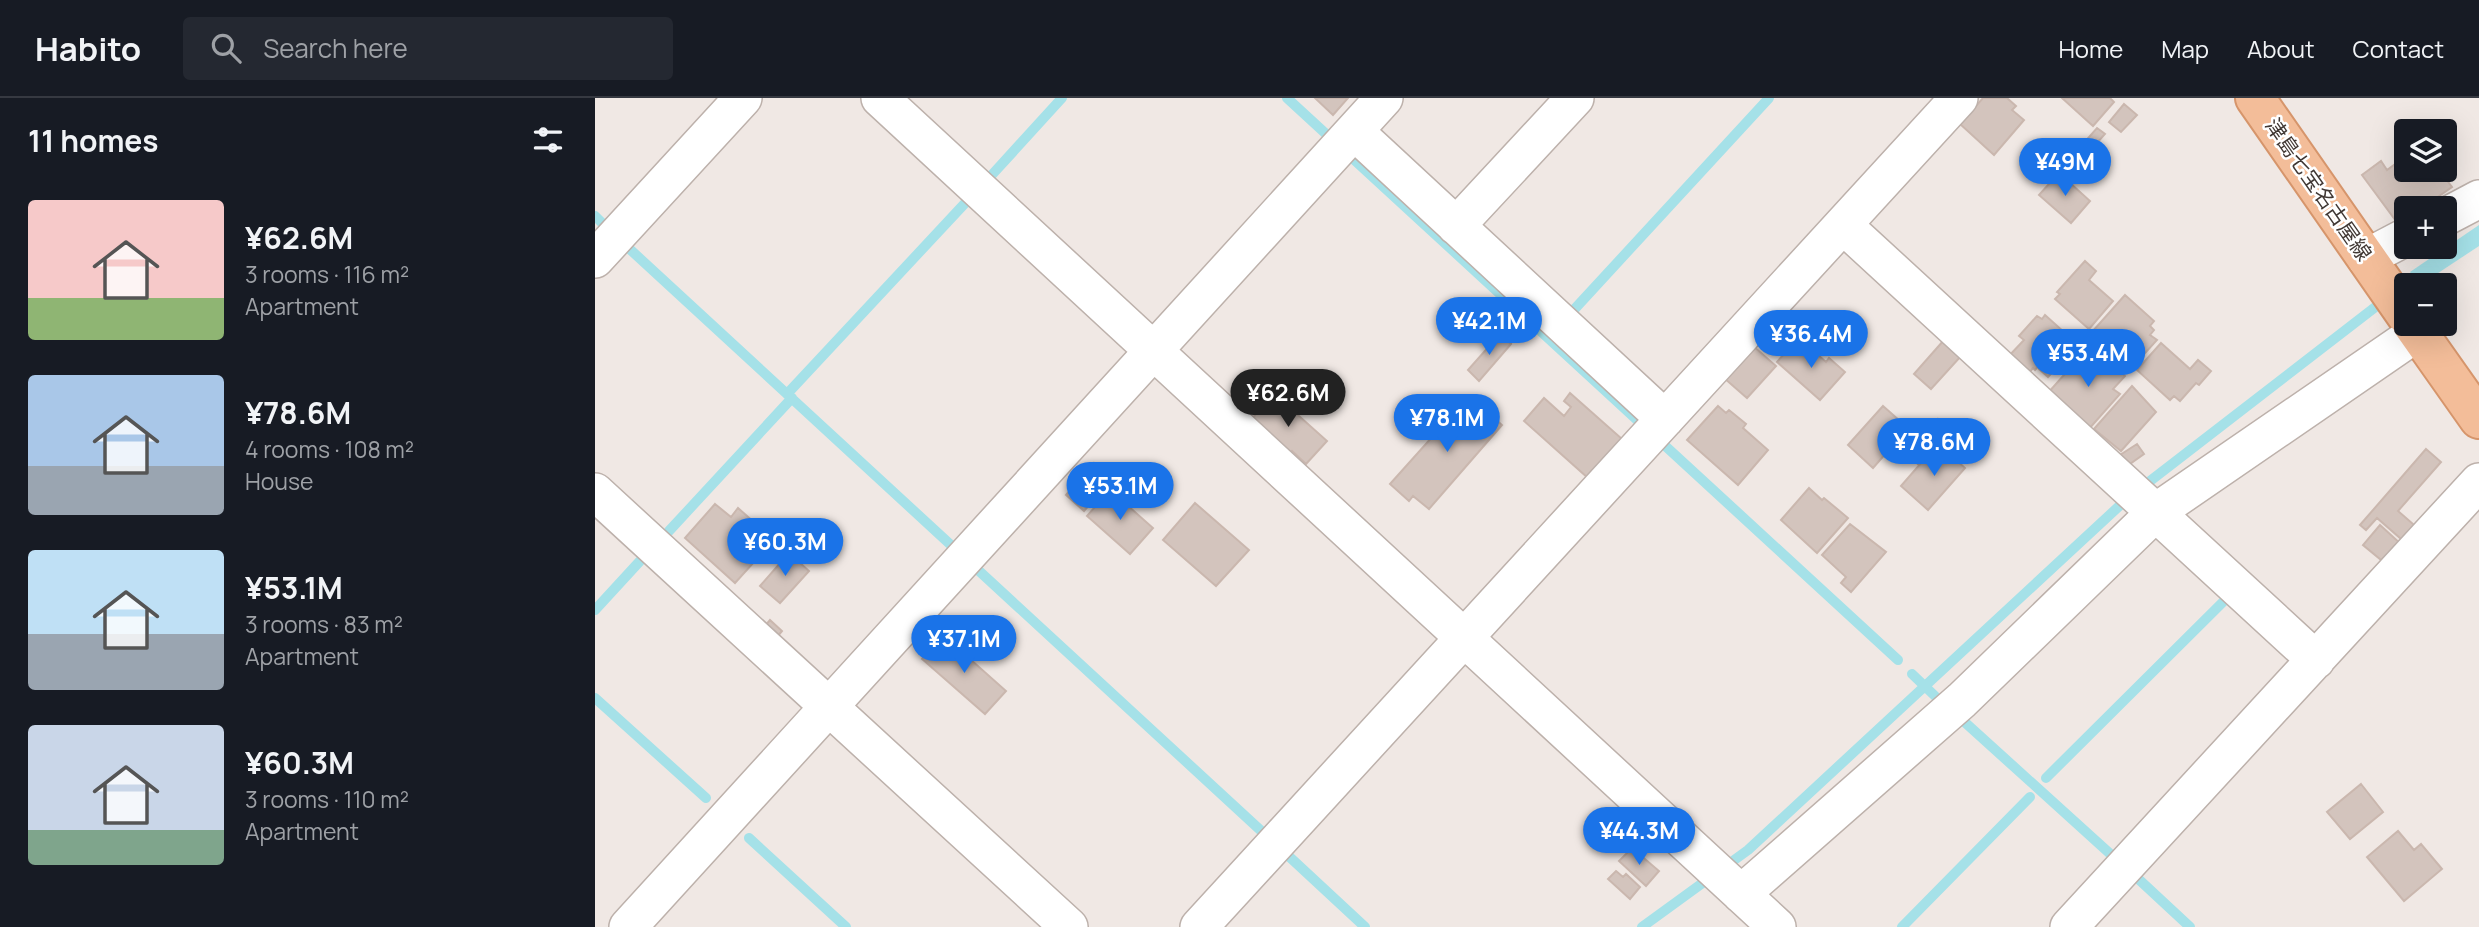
<!DOCTYPE html>
<html lang="en">
<head>
<meta charset="utf-8">
<style>
  body { margin:0; font-family:Manrope,"Noto Sans JP",sans-serif; background:#242831; color:#f1f3f6; height:100vh; display:flex; flex-direction:column; font-size:26px; white-space:nowrap }
  * { box-sizing:border-box; margin:0 }
  p { font-size:23px; color:#9ea1a6 }
  .icon { flex:none; width:38px; height:38px; fill:none; stroke:currentColor; stroke-width:2; stroke-linecap:round; stroke-linejoin:round }
  .map { position:relative; flex:1; overflow:hidden }
  .panel { display:flex; flex-direction:column; background:#171b24; width:595px }
  .panel>* { flex:none }
  .controls { position:absolute; left:1799px; top:21px; display:grid; gap:14px }
  .controls a { display:grid; place-items:center; width:63px; height:63px; border-radius:7px; background:#171b24; box-shadow:0 7px 28px #0002; font-size:35px }
  .price { position:absolute; translate:-50% -60px; padding:0 16px; border-radius:24px; background:#1a73e8; color:#fff; font-size:23px; line-height:46px; filter:drop-shadow(0 2px 4px #0008) }
  .price::after { content:''; position:absolute; left:50%; top:42px; width:21px; height:16px; margin-left:-10px; background:inherit; clip-path:polygon(0 0,100% 0,50% 100%) }
  .price.active { background:#222; color:#fff }
  ul { padding:0; list-style:none }
  li { display:flex; align-items:center; gap:21px; height:175px; padding:0 28px }
  li span { display:grid; place-items:center; flex:none; width:196px; height:140px; border-radius:7px; color:#555 }
  li>.icon { margin-inline-start:auto }
  span .icon { width:84px; height:84px; fill:#fffc; stroke-width:1 }
  li b { font-size:30px }
  h2 { display:flex; justify-content:space-between; align-items:center; height:84px; padding:0 28px; font-size:30px }
  header { display:flex; align-items:center; gap:42px; box-sizing:border-box; height:98px; padding:0 35px; background:#171b24; border-bottom:2px solid #363941 }
  header strong { font-size:33px }
  nav { display:flex; gap:38px; margin-inline-start:auto; font-size:24px }
  .search { width:490px; height:63px; background:#242831; display:flex; align-items:center; gap:18px; box-sizing:border-box; padding:0 24px; border-radius:7px; color:#9ea1a6; font-size:26px }
  main { display:flex; flex:1; min-height:0 }
  .map>svg:first-child { display:block }
  .water { fill:#a5e1e8 }
  .lines { fill:none; stroke-linecap:round; stroke-linejoin:round }
  .stream { stroke:#a5e1e8; stroke-width:10 }
  .building { fill:#d3c4bd; stroke:#cab7ae; stroke-width:2 }
  .minor-casing { stroke:#bdb1ab; stroke-width:40 }
  .major-casing { stroke:#d6956b; stroke-width:42 }
  .minor { stroke:#fff; stroke-width:37 }
  .major { stroke:#f3bd99; stroke-width:38 }
  .labels { text-anchor:middle; dominant-baseline:central; stroke-width:5; stroke-linejoin:round; paint-order:stroke }
  .street-label { font-size:21px; fill:#413834; stroke:#fff }
</style>
</head>
<body>
<header>
<strong>Habito</strong>
<div class="search"><svg class="icon" aria-label="search" viewBox="0 0 24 24"><circle cx="10" cy="10" r="6"/><path d="M15 15l6 6"/></svg>Search here</div>
<nav><a>Home</a><a>Map</a><a>About</a><a>Contact</a></nav>
</header>
<main>
<section class="panel">
<h2>11 homes<svg class="icon" aria-label="filters" viewBox="0 0 24 24"><path d="M4 7h16M4 17h16"/><circle cx="9" cy="7" r="2"/><circle cx="15" cy="17" r="2"/></svg></h2>
<ul>
<li><span style="background:linear-gradient(#f6c9c9 70%,#8fb573 0)"><svg class="icon" aria-label="home" viewBox="0 0 24 24"><path d="M3 11l9-7 9 7M6 9v11h12V9"/></svg></span><div><b>¥62.6M</b><p>3 rooms · 116 m²</p><p>Apartment</p></div></li>
<li><span style="background:linear-gradient(#a9c7e8 65%,#9aa5b1 0)"><svg class="icon" aria-label="home" viewBox="0 0 24 24"><path d="M3 11l9-7 9 7M6 9v11h12V9"/></svg></span><div><b>¥78.6M</b><p>4 rooms · 108 m²</p><p>House</p></div></li>
<li><span style="background:linear-gradient(#bfe0f5 60%,#9aa5b1 0)"><svg class="icon" aria-label="home" viewBox="0 0 24 24"><path d="M3 11l9-7 9 7M6 9v11h12V9"/></svg></span><div><b>¥53.1M</b><p>3 rooms · 83 m²</p><p>Apartment</p></div></li>
<li><span style="background:linear-gradient(#c9d6e8 75%,#7fa58c 0)"><svg class="icon" aria-label="home" viewBox="0 0 24 24"><path d="M3 11l9-7 9 7M6 9v11h12V9"/></svg></span><div><b>¥60.3M</b><p>3 rooms · 110 m²</p><p>Apartment</p></div></li>
</ul>
</section>
<div class="map">
<svg width="1884" height="829" viewBox="0 0 1884 829">
  <rect width="100%" height="100%" fill="#f0e8e4"/>
  <path class="water" d="M1884,127V148L1825,187L1815,174Z"/>
  <g class="lines">
    <path class="stream" d="M692,0L1303,562
      M394,80L467,0
      M0,118L16,134
      M27,144L675,741
      M975,216L1174,0
      M192,296L373,102
      M1546,390L1792,200
      M74,433L197,300
      M0,512L45,463
      M1317,576L1340,598
      M0,600L111,700
      M1364,619L1522,762
      M1451,680L1635,497
      M154,740L251,829
      M686,751L770,829
      M1538,776L1595,829
      M1047,829L1153,752L1534,399
      M1307,829L1435,699"/>
  </g>
  <path class="building" d="M720,0H753L738,17Z
    M1388,0H1412L1421,8L1417,12L1429,22L1399,57L1365,26Z
    M1467,0H1515L1519,4L1498,28Z
    M1529,6L1542,17L1526,34L1514,24Z
    M1502,30L1510,36L1494,54L1486,48Z
    M1811,58V72H1844L1857,89L1827,110H1811V122L1804,127L1767,77L1786,63L1792,72Z
    M1464,75L1495,103L1476,125L1444,97Z
    M1490,163L1501,173L1494,182L1518,203L1494,231L1460,201L1465,196L1462,194Z
    M1530,197L1559,223L1555,228L1559,232L1555,237L1562,242L1540,266L1534,261L1531,264L1497,234Z
    M1450,217L1469,234L1465,239L1467,241L1440,272L1438,270L1432,277L1412,260L1429,242L1424,238L1442,218L1447,221Z
    M912,228L923,238L916,245L905,236Z
    M905,236L916,246L884,283L873,272Z
    M1473,238L1482,247L1453,279L1444,271Z
    M1349,242L1366,258L1336,291L1319,276Z
    M1566,245L1595,271L1603,262L1616,273L1604,287L1601,285L1585,303L1579,298L1575,302L1542,272Z
    M1198,246L1210,256L1215,250L1231,264L1234,260L1250,274L1225,302L1182,264Z
    M1158,248L1181,268L1152,300L1129,280Z
    M1502,253L1530,278L1518,291L1525,296L1493,332L1452,296L1487,257L1494,263Z
    M1537,288L1561,314L1526,353L1499,331Z
    M676,293L732,343L711,366L697,353L694,356L656,322L672,303L669,300Z
    M975,295L1027,341L993,380L929,323L949,300L969,318L976,309L969,303Z
    M874,298L907,327L834,411L818,398L814,403L795,386Z
    M1123,308L1131,315L1134,312L1151,326L1148,330L1173,352L1143,387L1092,342Z
    M1288,308L1313,330L1278,370L1253,347Z
    M1343,321L1354,330L1323,366L1312,357Z
    M1542,346L1549,356L1532,368L1525,357Z
    M1355,348L1366,357L1361,362L1370,370L1333,412L1306,388L1334,356L1342,363Z
    M1831,351L1846,364L1803,413L1826,433L1813,447L1782,420L1771,432L1765,427Z
    M499,365L517,381L489,413L471,397Z
    M1214,390L1227,402L1229,400L1253,420L1222,455L1186,422Z
    M515,392L558,430L535,456L492,418Z
    M600,405L654,452L621,488L568,442Z
    M120,406L136,419L143,410L179,442L140,485L90,440Z
    M1255,426L1291,454L1256,494L1246,485L1251,479L1227,457Z
    M1785,427L1807,447L1791,466L1768,447Z
    M194,455L214,473L185,505L165,488Z
    M175,522L187,533L182,539L170,528Z
    M348,537L411,593L390,616L327,561Z
    M1766,686L1788,714L1755,741L1732,714Z
    M1803,733L1819,752L1826,746L1847,771L1809,803L1772,759Z
    M1037,750L1064,773L1051,788L1024,763Z
    M1021,773L1028,779L1031,776L1045,789L1035,801L1013,781Z"/>
  <g class="lines">
    <defs>
      <path id="minor" d="M285,0L1182,829
        M759,33L1070,321
        M1850,119L1884,101
        M1248,127L1721,562
        M861,128L980,0
        M1771,160L1811,139
        M0,161L148,0
        M0,394L474,829
        M1146,796L1367,602L1561,414L1823,234
        M33,829L789,0
        M604,829L1364,0
        M1474,829L1884,384"/>
      <path id="major" d="M1660,0L1811,217
        M1817,226L1884,321"/>
    </defs>
    <use href="#minor" class="minor-casing"/>
    <use href="#major" class="major-casing"/>
    <use href="#minor" class="minor"/>
    <use href="#major" class="major"/>
  </g>
  <g class="labels">
    <g class="street-label">
      <text transform="translate(1724 91) rotate(55)">津島七宝名古屋線</text>
    </g>
  </g>
</svg>
<div class="controls">
<a><svg class="icon" aria-label="layers" viewBox="0 0 24 24"><path d="M12 4l9 5-9 5-9-5zM3 14l9 5 9-5"/></svg></a>
<a>+</a>
<a>−</a>
</div>
<b class="price" style="left:1470px;top:100px">¥49M</b>
<b class="price" style="left:894px;top:259px">¥42.1M</b>
<b class="price" style="left:1216px;top:272px">¥36.4M</b>
<b class="price" style="left:1493px;top:291px">¥53.4M</b>
<b class="price active" style="left:693px;top:331px">¥62.6M</b>
<b class="price" style="left:852px;top:356px">¥78.1M</b>
<b class="price" style="left:1339px;top:380px">¥78.6M</b>
<b class="price" style="left:525px;top:424px">¥53.1M</b>
<b class="price" style="left:190px;top:480px">¥60.3M</b>
<b class="price" style="left:369px;top:577px">¥37.1M</b>
<b class="price" style="left:1044px;top:769px">¥44.3M</b>
</div>
</main>
</body>
</html>
